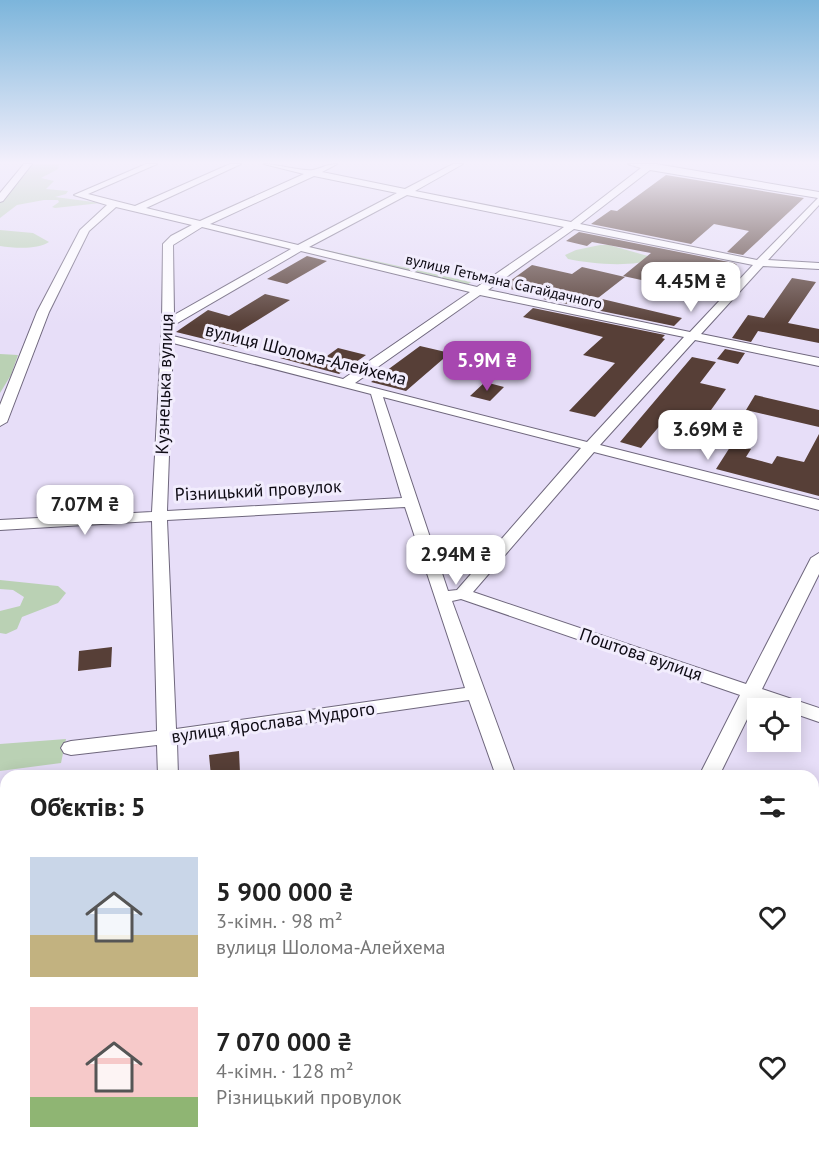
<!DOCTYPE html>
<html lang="uk">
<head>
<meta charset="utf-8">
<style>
  body { margin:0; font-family:"PT Sans",sans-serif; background:#f2f2f2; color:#222; height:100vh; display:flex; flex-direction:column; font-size:22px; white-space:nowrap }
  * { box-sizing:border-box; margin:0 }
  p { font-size:20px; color:#767676 }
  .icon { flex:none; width:33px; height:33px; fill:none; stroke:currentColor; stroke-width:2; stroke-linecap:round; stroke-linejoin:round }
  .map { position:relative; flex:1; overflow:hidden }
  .side { position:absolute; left:0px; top:770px; width:819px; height:386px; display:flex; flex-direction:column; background:#fff; border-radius:18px 18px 0 0; box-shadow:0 3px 15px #0003 }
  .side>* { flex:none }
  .controls { position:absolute; left:747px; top:698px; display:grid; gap:12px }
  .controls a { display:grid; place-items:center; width:54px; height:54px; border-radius:0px; background:#fff; box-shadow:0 3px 15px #0003; font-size:30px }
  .price { position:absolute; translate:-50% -51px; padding:0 14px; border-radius:12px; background:#fff; color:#222; font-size:20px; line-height:39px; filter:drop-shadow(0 2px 3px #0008) }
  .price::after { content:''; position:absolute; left:50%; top:36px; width:18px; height:14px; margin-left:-9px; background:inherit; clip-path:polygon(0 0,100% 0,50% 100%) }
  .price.on { background:#a747b0; color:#fff }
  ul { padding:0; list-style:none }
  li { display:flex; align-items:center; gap:18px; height:150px; padding:0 30px }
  li span { display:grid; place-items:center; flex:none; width:168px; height:120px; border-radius:0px; color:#555 }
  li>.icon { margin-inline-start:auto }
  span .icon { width:72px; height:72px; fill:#fffc; stroke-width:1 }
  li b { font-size:26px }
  h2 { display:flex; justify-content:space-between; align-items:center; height:72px; padding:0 30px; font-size:26px }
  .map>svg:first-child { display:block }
  .green { fill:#bad1b4 }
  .building { fill:#573f37 }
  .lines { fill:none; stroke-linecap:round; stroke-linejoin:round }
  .minor-casing { stroke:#6f677d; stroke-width:2 }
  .minor { fill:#fff; fill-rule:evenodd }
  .labels { text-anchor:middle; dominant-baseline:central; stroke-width:6; stroke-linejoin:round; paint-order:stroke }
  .far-street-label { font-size:15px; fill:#0e0b14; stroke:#f2edfd }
  .street-label { font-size:18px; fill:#0e0b14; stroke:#f2edfd }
</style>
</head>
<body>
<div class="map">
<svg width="819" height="1154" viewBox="0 0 819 1154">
  <rect width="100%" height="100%" fill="#e7def8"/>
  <path class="green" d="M32,164H59L58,169L41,178L54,181L46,189L68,191L66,194L55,197L101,203L55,208L52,207L59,202L58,200H44L17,205L0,218V202Z
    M0,230L33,233L49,242C37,250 14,248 0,246Z
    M600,245H609L655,258C635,268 591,264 568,259L565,255L576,250Z
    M317,248L471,282L467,285L313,250Z
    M0,354L18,355L11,375L0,393Z
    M0,580L58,586L66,593L58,603L22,617L17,629L6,634L0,633V611L20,606L24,597L13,590L0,589Z
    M66,739L61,763L0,771V744Z"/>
  <path class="building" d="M666,175L804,198L743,255L727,252L749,231L714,224L691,244L591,224L611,210L617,211Z
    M579,232L734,263L737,265L706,294L623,276L651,253L592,242L587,246L566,241Z
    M307,256L327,261L287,284L267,279Z
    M532,265L572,274L582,267L625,277L598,298L682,318L674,326L543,299L545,297L502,287Z
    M792,278L816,282L788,323L819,329V343L758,331L751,342L732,338L748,315L764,318Z
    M265,294L290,300L237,333L253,336L237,347L176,332L208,310L229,316Z
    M533,308L665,335L662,338L665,339L595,417L569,411L615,363L583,355L603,337L523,317Z
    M420,346L450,353L406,391L371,382Z
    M296,347L327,356L338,348L366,355L339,374L280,358Z
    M725,349L745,353L738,364L717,359Z
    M692,357L716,362L700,383L726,389L711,410L733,415L720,433L667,417L641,448L620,442Z
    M485,382L504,387L490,401L470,396Z
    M755,395L819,410V427L746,410Z
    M819,434V496L716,469L732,444L751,449L746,457L772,464L777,456L804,462Z
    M112,647L111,667L78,671L79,651Z
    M239,751L240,773L211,776L209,755Z"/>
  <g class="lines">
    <defs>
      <path id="minor" d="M24,164H32L3,201L0,202V193Z
        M146,164H157L88,194L135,206L230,164H241L146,208L200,221L304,174L264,164C277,164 304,172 313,170C322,168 327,164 337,164L322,172L405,189L453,164H463L415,191L571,222L641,168L628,164H656L819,192V205L768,260L819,263V269L763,266L701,334L819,358V366L695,340L600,445L819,500V510L594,452L473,592L746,684L811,558L819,553V574L762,689L819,708V722L790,712V708H778L756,701L719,776H699L740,695L461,599L452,601L516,776H496L469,700L177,742L178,776H158L157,745L71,755L64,753L61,748L64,743L71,741L157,731L152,521L0,530V520L152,512L162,323L163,244L171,236L192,225L116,207L89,231L49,312L7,422L0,426V405L37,312L80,230L107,205L74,195ZM650,170L818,198L757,260L580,224ZM314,176L397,193L298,245L210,224ZM407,195L564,227L477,287L309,247ZM202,227L291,249L174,315L173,245ZM574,229L753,265L690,332L488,290ZM301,251L470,292L343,379L173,336L174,325ZM480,295L684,337L587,442L355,383ZM173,343L371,394L402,498L167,511ZM383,397L581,448L457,590L448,591ZM405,507L465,688L176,729L167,520Z
        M813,947L819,949V969L813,967Z
        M194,1149H222V1154H194Z
        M644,1149H672L674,1154H646Z"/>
    </defs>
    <use href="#minor" class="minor-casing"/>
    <use href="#minor" class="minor"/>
  </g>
  <linearGradient id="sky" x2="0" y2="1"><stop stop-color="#7cb5db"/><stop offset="0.5" stop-color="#f4f0fc"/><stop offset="1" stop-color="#f4f0fc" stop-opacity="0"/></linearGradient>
  <rect width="819" height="325" fill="url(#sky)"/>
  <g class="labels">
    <g class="far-street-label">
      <text transform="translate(504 281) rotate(13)">вулиця Гетьмана Сагайдачного</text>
    </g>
    <g class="street-label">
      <text transform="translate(306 354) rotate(14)">вулиця Шолома-Алейхема</text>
      <text transform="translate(164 384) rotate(-88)">Кузнецька вулиця</text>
      <text transform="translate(258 490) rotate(-3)">Різницький провулок</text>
      <text transform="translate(641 654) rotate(19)">Поштова вулиця</text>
      <text transform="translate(273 722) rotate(-8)">вулиця Ярослава Мудрого</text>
    </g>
  </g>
</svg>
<div class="controls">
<a><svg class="icon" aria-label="locate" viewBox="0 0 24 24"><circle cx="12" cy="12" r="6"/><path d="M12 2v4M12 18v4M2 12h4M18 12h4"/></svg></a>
</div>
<b class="price" style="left:691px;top:313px">4.45M ₴</b>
<b class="price on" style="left:487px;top:392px">5.9M ₴</b>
<b class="price" style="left:708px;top:461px">3.69M ₴</b>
<b class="price" style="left:85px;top:536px">7.07M ₴</b>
<b class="price" style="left:456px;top:586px">2.94M ₴</b>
<section class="side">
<h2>Об’єктів: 5<svg class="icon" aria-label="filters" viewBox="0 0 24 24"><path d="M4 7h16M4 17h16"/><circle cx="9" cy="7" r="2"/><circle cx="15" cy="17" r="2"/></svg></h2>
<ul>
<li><span style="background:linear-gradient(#c9d6e8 65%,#c2b280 0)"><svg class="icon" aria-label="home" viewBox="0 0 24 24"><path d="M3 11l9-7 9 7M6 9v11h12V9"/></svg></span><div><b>5 900 000 ₴</b><p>3-кімн. · 98 m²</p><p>вулиця Шолома-Алейхема</p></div><svg class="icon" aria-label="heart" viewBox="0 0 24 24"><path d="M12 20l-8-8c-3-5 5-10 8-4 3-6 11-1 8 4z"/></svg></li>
<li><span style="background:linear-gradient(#f6c9c9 75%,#8fb573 0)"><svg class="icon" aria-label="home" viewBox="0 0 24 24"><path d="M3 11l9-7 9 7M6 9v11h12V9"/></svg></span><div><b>7 070 000 ₴</b><p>4-кімн. · 128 m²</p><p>Різницький провулок</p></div><svg class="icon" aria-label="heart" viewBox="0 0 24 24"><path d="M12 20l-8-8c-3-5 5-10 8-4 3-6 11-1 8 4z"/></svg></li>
</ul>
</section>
</div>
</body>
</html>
